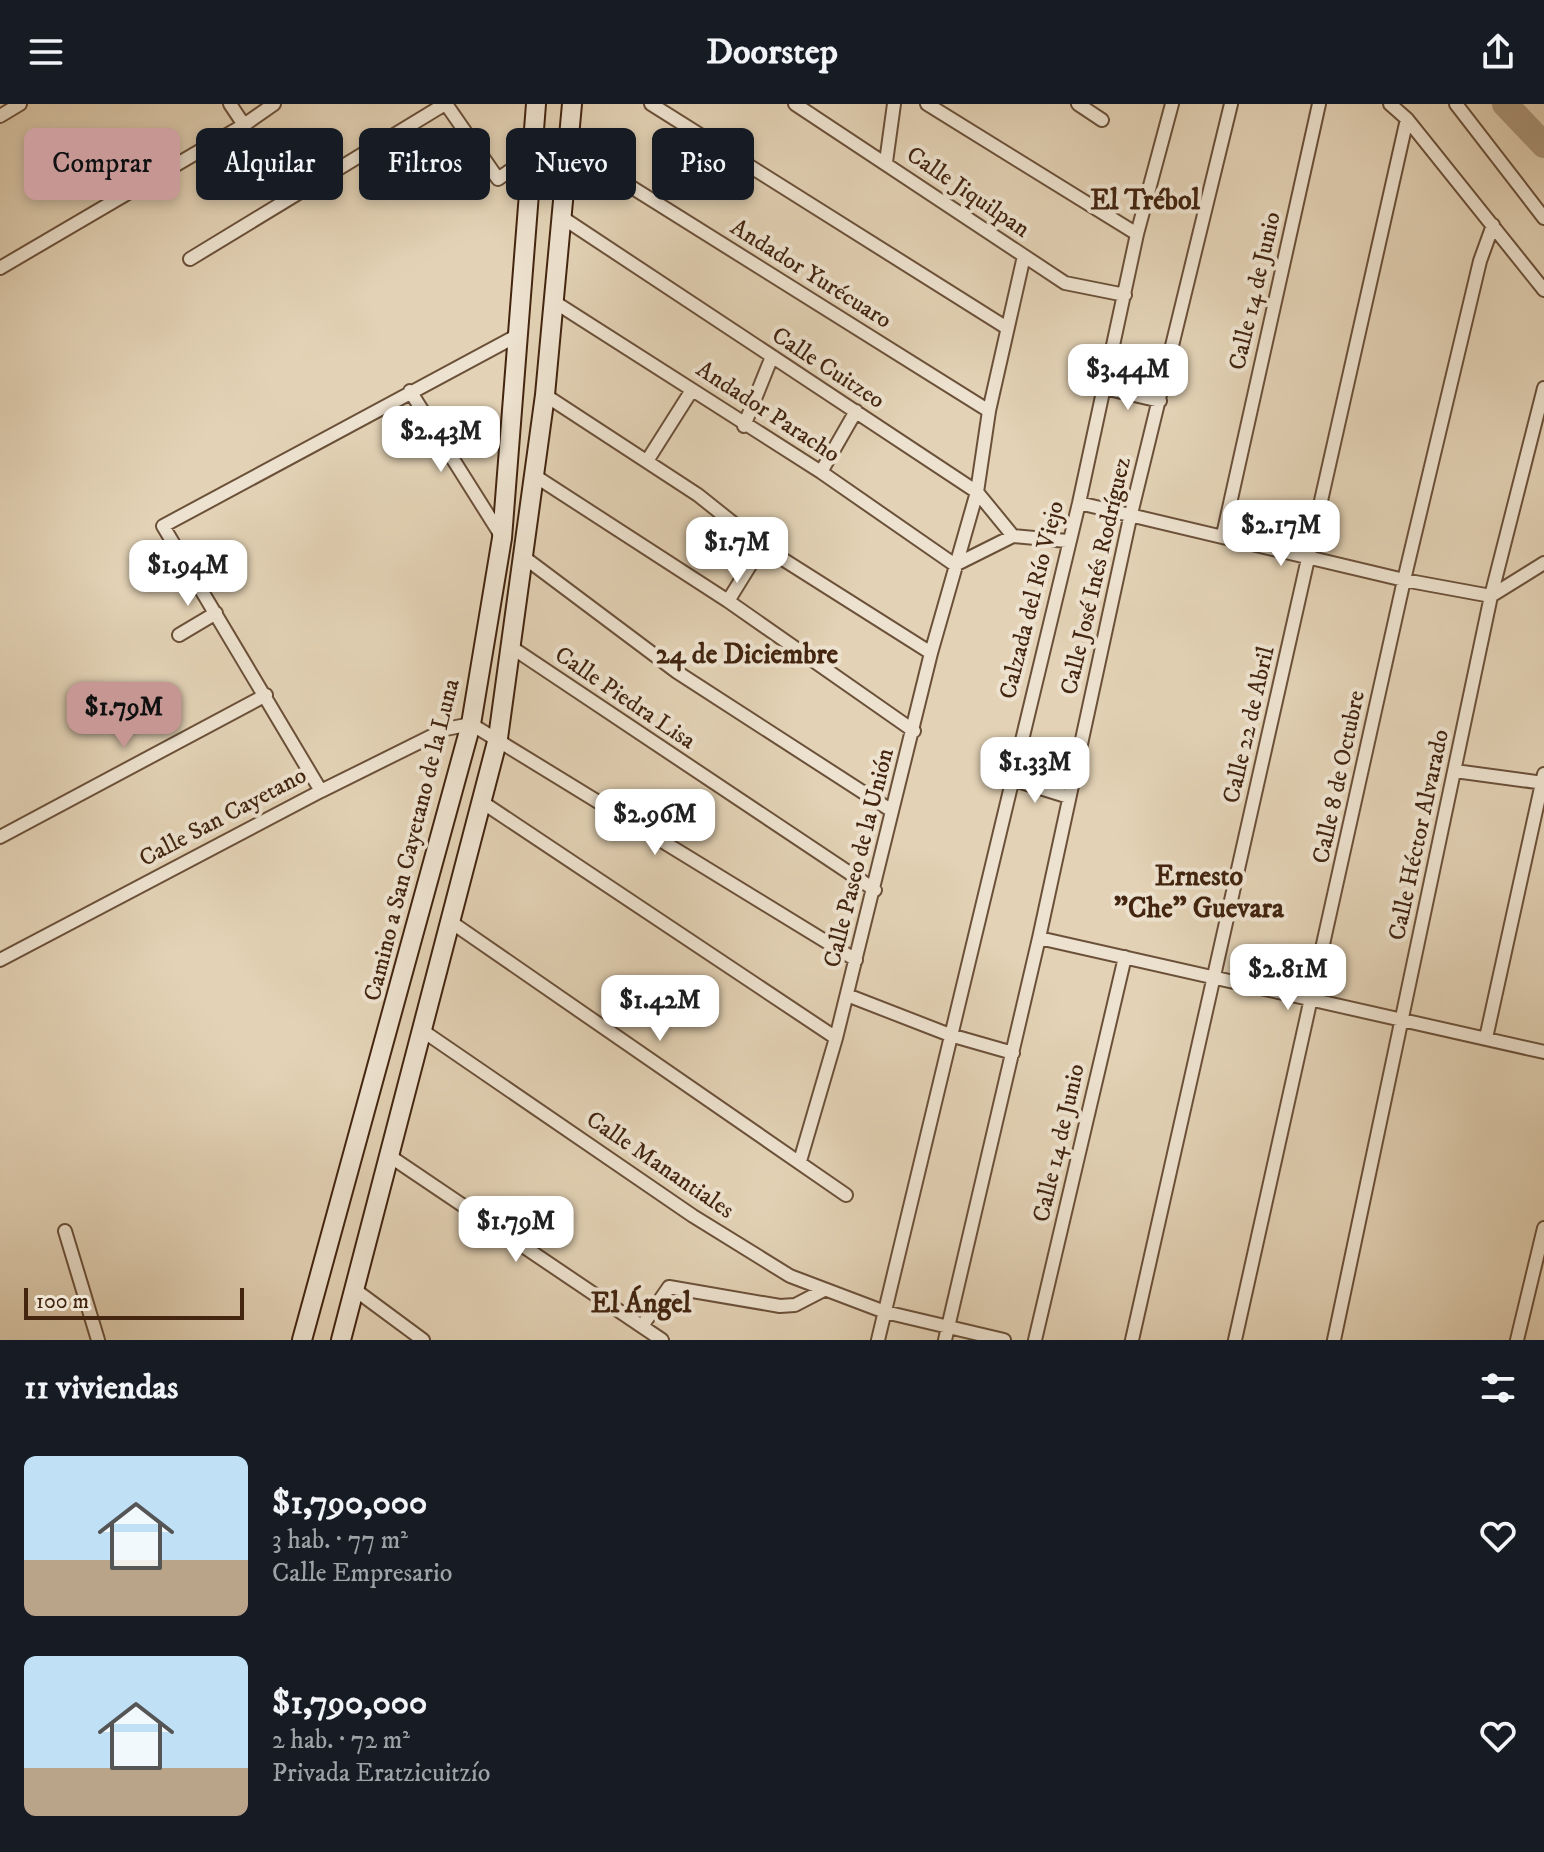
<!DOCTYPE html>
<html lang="es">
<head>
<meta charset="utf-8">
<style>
  body { margin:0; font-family:"IM FELL DW Pica",serif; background:#242831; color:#f1f3f6; height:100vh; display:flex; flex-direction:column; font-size:30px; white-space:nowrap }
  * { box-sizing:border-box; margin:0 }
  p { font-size:26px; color:#9ea1a6 }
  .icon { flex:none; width:44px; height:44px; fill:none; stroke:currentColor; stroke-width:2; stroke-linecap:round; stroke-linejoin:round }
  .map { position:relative; height:1236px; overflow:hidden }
  .details { display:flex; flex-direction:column; background:#171b24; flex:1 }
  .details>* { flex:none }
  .hud { position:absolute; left:24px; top:24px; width:800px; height:72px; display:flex; gap:16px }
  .scale { position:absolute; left:24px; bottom:20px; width:220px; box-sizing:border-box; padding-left:8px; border:4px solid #432510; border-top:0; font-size:22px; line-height:28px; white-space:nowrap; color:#432510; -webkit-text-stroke:6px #ede2cf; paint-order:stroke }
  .price { position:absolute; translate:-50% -68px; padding:0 18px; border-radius:16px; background:#fff; color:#222; font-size:26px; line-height:52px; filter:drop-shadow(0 2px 4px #0008) }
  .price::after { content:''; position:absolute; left:50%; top:48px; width:24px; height:18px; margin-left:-12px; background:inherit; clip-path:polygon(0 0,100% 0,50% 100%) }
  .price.current { background:#c59692; color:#111 }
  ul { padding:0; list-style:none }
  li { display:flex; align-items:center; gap:24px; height:200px; padding:0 24px }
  li span { display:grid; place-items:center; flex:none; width:224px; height:160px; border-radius:12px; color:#555 }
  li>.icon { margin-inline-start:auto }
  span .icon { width:96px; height:96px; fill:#fffc; stroke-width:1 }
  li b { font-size:34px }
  h2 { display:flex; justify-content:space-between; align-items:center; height:96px; padding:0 24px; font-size:34px }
  .pill { padding:0 28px; border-radius:12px; background:#171b24; box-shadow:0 4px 12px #0003; font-size:28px; line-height:72px }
  .pill.current { background:#c59692; color:#111 }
  header { display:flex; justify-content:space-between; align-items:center; height:104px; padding:0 24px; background:#171b24; font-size:36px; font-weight:700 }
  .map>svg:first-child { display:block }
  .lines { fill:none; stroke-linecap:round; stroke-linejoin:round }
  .river { stroke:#ad977d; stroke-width:26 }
  .street-casing { stroke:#6b5039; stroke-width:16 }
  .secondary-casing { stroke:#432510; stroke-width:22 }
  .street { stroke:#ede2cf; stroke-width:12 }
  .secondary { stroke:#ede2cf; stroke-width:18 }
  .labels { text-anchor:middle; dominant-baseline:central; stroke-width:8; stroke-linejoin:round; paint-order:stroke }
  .street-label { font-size:24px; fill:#432510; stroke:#ede2cf }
  .quarter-label { font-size:28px; font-weight:bold; fill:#432510; stroke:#ede2cf }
</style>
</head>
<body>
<header><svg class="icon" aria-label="menu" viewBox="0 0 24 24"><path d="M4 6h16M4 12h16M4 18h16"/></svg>Doorstep<svg class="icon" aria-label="share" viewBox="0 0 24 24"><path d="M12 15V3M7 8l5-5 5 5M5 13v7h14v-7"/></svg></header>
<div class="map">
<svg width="1544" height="1236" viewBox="0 0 1544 1236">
  <rect width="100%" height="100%" fill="#e3d2b5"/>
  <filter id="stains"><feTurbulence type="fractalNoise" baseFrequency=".0025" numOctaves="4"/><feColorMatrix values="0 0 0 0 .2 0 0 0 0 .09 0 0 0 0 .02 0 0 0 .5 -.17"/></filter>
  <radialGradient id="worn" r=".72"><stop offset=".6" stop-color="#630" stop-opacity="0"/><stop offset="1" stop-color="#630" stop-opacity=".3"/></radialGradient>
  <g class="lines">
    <path class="river" d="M1505,0L1544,41"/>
    <defs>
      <path id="street" d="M230,0L244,21
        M446,0L498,75L532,51L569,44L989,307
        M651,0L1007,224
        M795,0L1065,179L1125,191
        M927,0L1137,130
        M1078,0L1102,16
        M1390,0L1407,15L1544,186
        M1456,0L1544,114
        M0,12L20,0
        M886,58L894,0
        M563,114L977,388L1013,432L1067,437
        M190,155L445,0
        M0,164L244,21L274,0
        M553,197L821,368L955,461L1013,432
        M1104,284L1160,297
        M410,287L502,433
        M545,291L698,391L762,442L931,549
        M744,322L771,255
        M647,357L692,286
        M821,368L856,307
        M535,372L728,497L914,627
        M1079,399L1404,476L1491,492L1544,459
        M1223,431L1319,0
        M525,454L677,568L892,707
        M728,497L762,442
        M179,531L216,509
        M511,543L875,786
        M1455,667L1544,679
        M1011,675L1069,693
        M321,687L163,422L520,230
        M482,698L836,934
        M0,733L266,591
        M451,818L846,1091
        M1039,834L1544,948
        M0,856L321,687L446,625L471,620L856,856
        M847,891L950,931L1013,949
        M423,927L693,1112L790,1172L885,1208L1004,1236
        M1486,934L1544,670
        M391,1053L662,1236
        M800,1057L836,934L931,549L977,388L989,307L1024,152
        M65,1127L98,1236
        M354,1185L423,1236
        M642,1222L669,1183L780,1202L795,1201L824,1186
        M878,1236L1079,399L1137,130L1172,0
        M945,1236L1039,834L1130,414L1231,0
        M1035,1236L1125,853
        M1132,1236L1407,15
        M1235,1236L1404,476L1480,157L1493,121
        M1334,1236L1491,492L1544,284
        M1517,1236L1544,1124"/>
      <path id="secondary" d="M302,1236L471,620L502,434L536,0
        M341,1236L498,634L545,291L572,0"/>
    </defs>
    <use href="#street" class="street-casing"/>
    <use href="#secondary" class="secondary-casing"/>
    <use href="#street" class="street"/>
    <use href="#secondary" class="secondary"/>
  </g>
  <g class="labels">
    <g class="street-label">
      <text transform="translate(968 88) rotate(34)">Calle Jiquilpan</text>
      <text transform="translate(811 170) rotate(32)">Andador Yurécuaro</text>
      <text transform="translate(1255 187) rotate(-77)">Calle 14 de Junio</text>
      <text transform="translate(828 264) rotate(33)">Calle Cuitzeo</text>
      <text transform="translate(768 308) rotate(33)">Andador Paracho</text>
      <text transform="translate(1096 472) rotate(-77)">Calle José Inés Rodríguez</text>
      <text transform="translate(1032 496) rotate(-76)">Calzada del Río Viejo</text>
      <text transform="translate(625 594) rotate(34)">Calle Piedra Lisa</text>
      <text transform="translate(1249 621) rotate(-77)">Calle 22 de Abril</text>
      <text transform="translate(1339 673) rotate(-78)">Calle 8 de Octubre</text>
      <text transform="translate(223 713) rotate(-28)">Calle San Cayetano</text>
      <text transform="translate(1419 731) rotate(-78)">Calle Héctor Alvarado</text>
      <text transform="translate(412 736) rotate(-76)">Camino a San Cayetano de la Luna</text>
      <text transform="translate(859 754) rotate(-76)">Calle Paseo de la Unión</text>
      <text transform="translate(1059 1039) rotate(-77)">Calle 14 de Junio</text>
      <text transform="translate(660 1061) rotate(34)">Calle Manantiales</text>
    </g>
    <g class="quarter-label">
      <text x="1145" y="96">El Trébol</text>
      <text x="747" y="550">24 de Diciembre</text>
      <text x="1199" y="772">Ernesto<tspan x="1199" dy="32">"Che" Guevara</tspan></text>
      <text x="641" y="1199">El Ángel</text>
    </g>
  </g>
  <rect width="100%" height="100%" filter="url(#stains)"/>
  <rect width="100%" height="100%" fill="url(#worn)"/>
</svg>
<div class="scale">100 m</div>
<b class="price" style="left:1128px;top:308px">$3.44M</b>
<b class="price" style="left:441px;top:370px">$2.43M</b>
<b class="price" style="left:1281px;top:464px">$2.17M</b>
<b class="price" style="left:737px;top:481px">$1.7M</b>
<b class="price" style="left:188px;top:504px">$1.94M</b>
<b class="price current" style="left:124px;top:646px">$1.79M</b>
<b class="price" style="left:1035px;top:701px">$1.33M</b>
<b class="price" style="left:655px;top:753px">$2.96M</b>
<b class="price" style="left:1288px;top:908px">$2.81M</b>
<b class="price" style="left:660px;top:939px">$1.42M</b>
<b class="price" style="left:516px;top:1160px">$1.79M</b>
<div class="hud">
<a class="pill current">Comprar</a>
<a class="pill">Alquilar</a>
<a class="pill">Filtros</a>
<a class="pill">Nuevo</a>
<a class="pill">Piso</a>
</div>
</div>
<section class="details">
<h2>11 viviendas<svg class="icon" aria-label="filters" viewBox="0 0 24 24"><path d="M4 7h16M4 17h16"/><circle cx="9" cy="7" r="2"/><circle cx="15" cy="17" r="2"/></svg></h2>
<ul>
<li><span style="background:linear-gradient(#bfe0f5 65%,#b9a48a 0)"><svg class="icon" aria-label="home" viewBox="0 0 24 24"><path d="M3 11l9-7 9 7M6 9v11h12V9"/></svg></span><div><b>$1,790,000</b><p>3 hab. · 77 m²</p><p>Calle Empresario</p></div><svg class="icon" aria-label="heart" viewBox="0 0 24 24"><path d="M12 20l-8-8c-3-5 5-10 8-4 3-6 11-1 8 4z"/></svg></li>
<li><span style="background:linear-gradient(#bfe0f5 70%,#b9a48a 0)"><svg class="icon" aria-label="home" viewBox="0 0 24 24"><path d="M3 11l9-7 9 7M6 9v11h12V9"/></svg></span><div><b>$1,790,000</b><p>2 hab. · 72 m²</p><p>Privada Eratzicuitzío</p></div><svg class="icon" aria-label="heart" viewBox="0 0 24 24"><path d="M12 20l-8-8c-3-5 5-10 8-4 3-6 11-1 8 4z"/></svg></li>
</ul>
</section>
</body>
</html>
